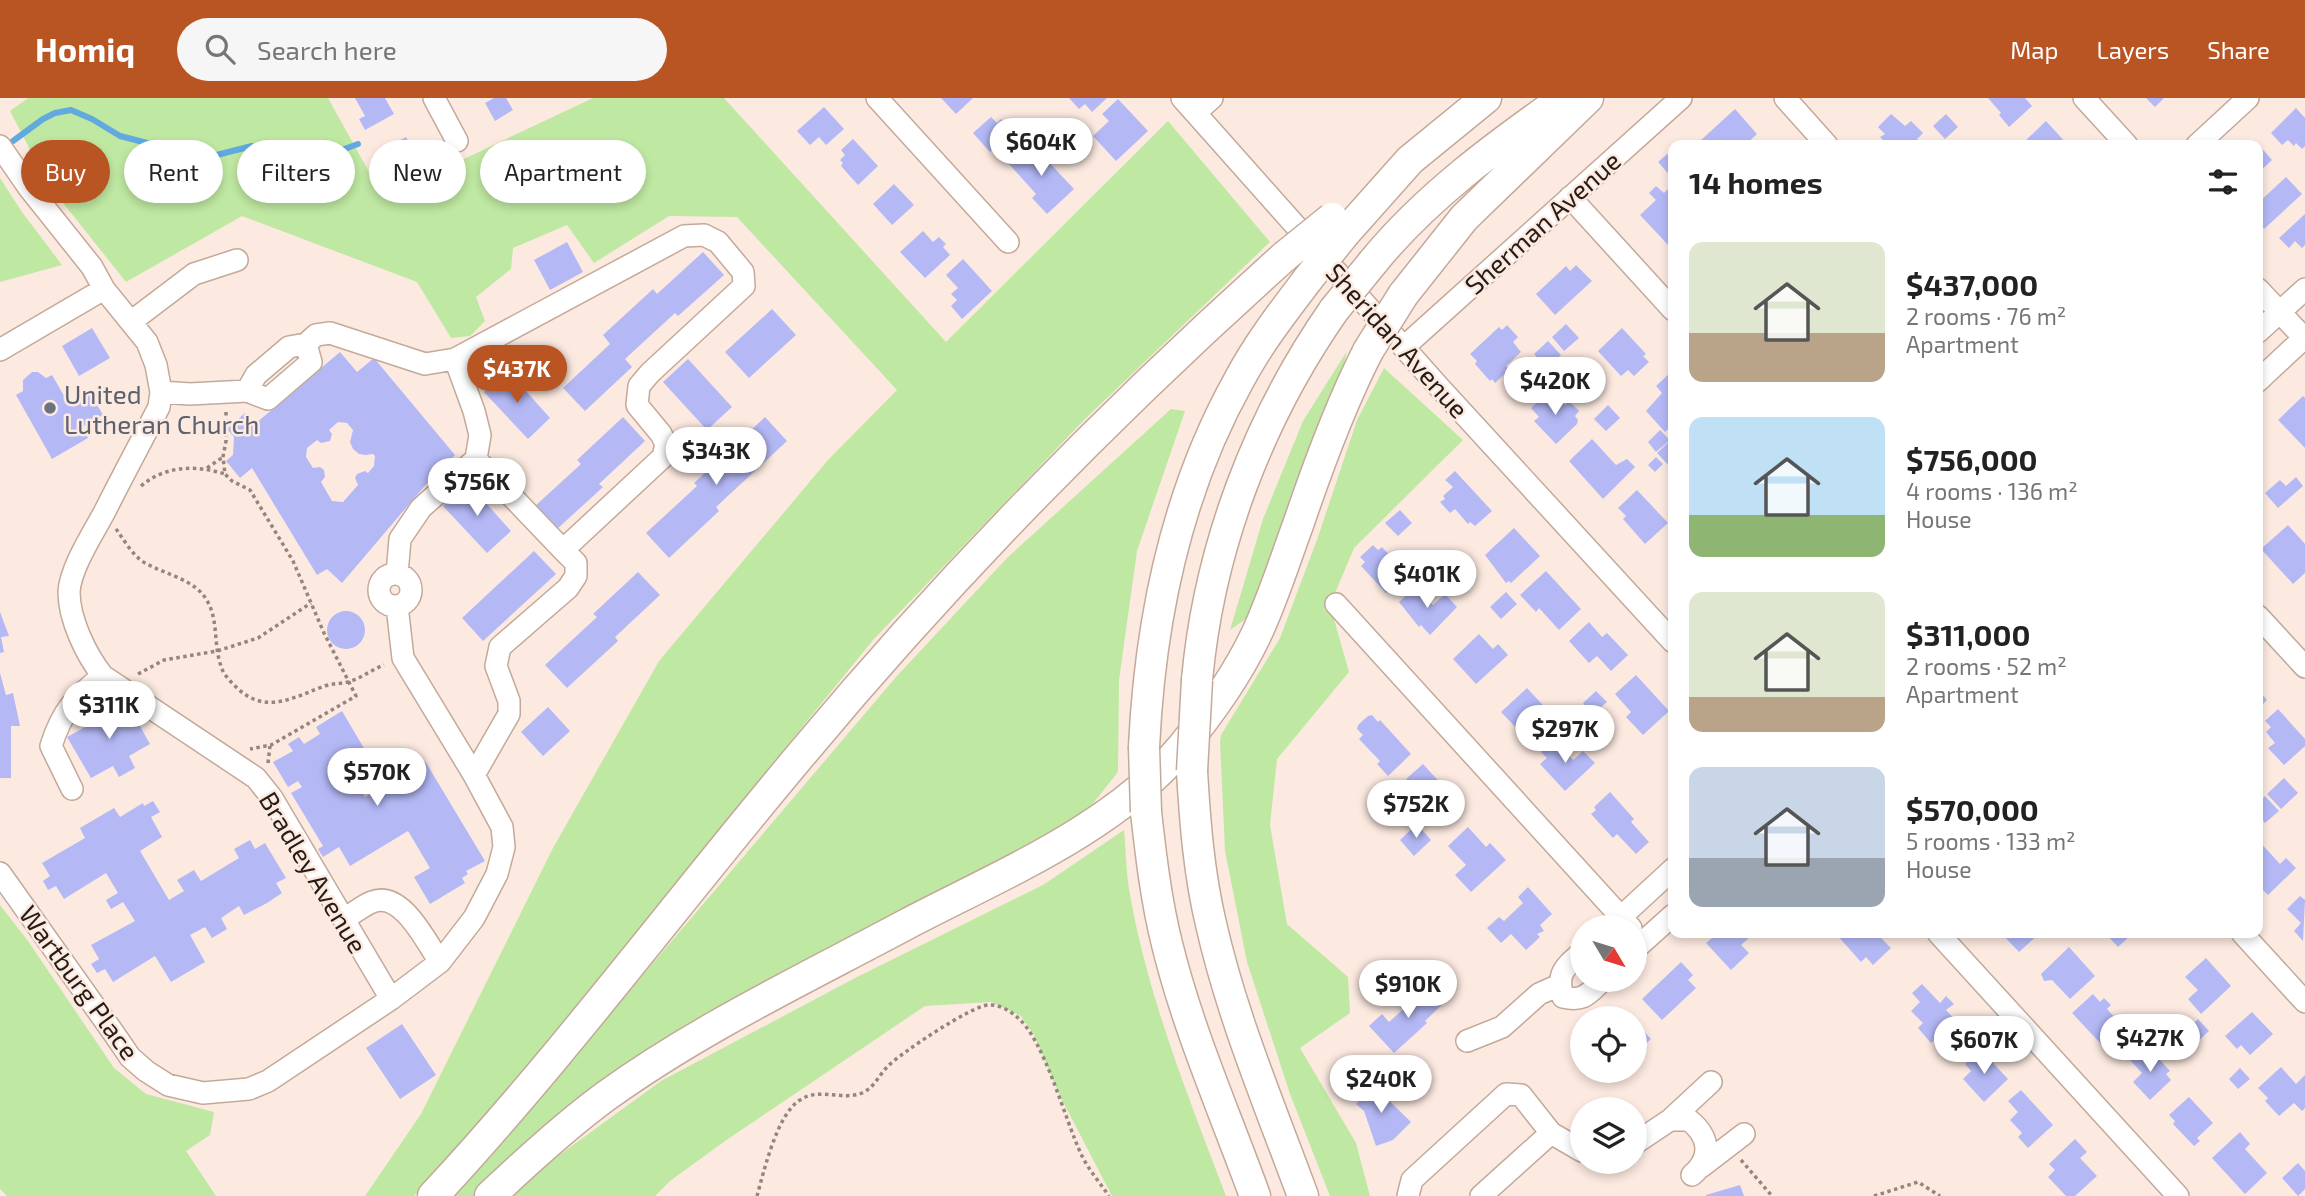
<!DOCTYPE html>
<html lang="en">
<head>
<meta charset="utf-8">
<style>
  body { margin:0; font-family:"Exo 2",sans-serif; background:#f6f6f6; color:#222; height:100vh; display:flex; flex-direction:column; font-size:26px; white-space:nowrap }
  * { box-sizing:border-box; margin:0 }
  p { font-size:23px; color:#767676 }
  .icon { flex:none; width:38px; height:38px; fill:none; stroke:currentColor; stroke-width:2; stroke-linecap:round; stroke-linejoin:round }
  .map { position:relative; flex:1; overflow:hidden }
  .side { position:absolute; left:1668px; top:42px; width:595px; height:798px; display:flex; flex-direction:column; background:#fff; border-radius:14px; box-shadow:0 4px 10px #0003 }
  .side>* { flex:none }
  .guide { position:absolute; left:21px; top:42px; width:665px; height:63px; display:flex; gap:14px }
  .needle { width:46px; rotate:128deg }
  .tools { position:absolute; left:1570px; top:817px; display:grid; gap:14px }
  .tools a { display:grid; place-items:center; width:77px; height:77px; border-radius:50%; background:#fff; box-shadow:0 4px 10px #0003; font-size:35px }
  .price { position:absolute; translate:-50% -60px; padding:0 16px; border-radius:24px; background:#fff; color:#222; font-size:23px; line-height:46px; filter:drop-shadow(0 2px 4px #0008) }
  .price::after { content:''; position:absolute; left:50%; top:42px; width:21px; height:16px; margin-left:-10px; background:inherit; clip-path:polygon(0 0,100% 0,50% 100%) }
  .price.current { background:#b95423; color:#fff }
  ul { padding:0; list-style:none }
  li { display:flex; align-items:center; gap:21px; height:175px; padding:0 21px }
  li span { display:grid; place-items:center; flex:none; width:196px; height:140px; border-radius:14px; color:#555 }
  li>.icon { margin-inline-start:auto }
  span .icon { width:84px; height:84px; fill:#fffc; stroke-width:1 }
  li b { font-size:30px }
  h2 { display:flex; justify-content:space-between; align-items:center; height:84px; padding:0 21px; font-size:30px }
  .chip { padding:0 24px; border-radius:32px; background:#fff; box-shadow:0 4px 10px #0003; font-size:24px; line-height:63px }
  .chip.current { background:#b95423; color:#fff }
  header { display:flex; align-items:center; gap:42px; box-sizing:border-box; height:98px; padding:0 35px; background:#b95423; color:#fff }
  header strong { font-size:33px }
  nav { display:flex; gap:38px; margin-inline-start:auto; font-size:24px }
  .search { width:490px; height:63px; background:#f6f6f6; display:flex; align-items:center; gap:18px; box-sizing:border-box; padding:0 24px; border-radius:38px; color:#767676; font-size:26px }
  .map>svg:first-child { display:block }
  .green { fill:#bfe8a2 }
  .lines { fill:none; stroke-linecap:round; stroke-linejoin:round }
  .stream { stroke:#61a9df; stroke-width:6 }
  .building { fill:#b4b9f6; fill-rule:evenodd }
  .minor-casing { stroke:#c4a999; stroke-width:24 }
  .highway-casing { stroke:#c4a999; stroke-width:33 }
  .path { stroke:#94857e; stroke-width:3.5; stroke-dasharray:3.5 3.5; stroke-linecap:butt }
  .minor { stroke:#fff; stroke-width:21 }
  .highway { stroke:#fff; stroke-width:30 }
  .highway-bridge-casing { stroke:#c4a999; stroke-width:33; stroke-linecap:butt }
  .highway-bridge { stroke:#fff; stroke-width:30 }
  .worship-dot { fill:#6b7280; stroke:#fceae1; stroke-width:2.5 }
  .labels { text-anchor:middle; dominant-baseline:central; stroke-width:5; stroke-linejoin:round; paint-order:stroke }
  .street-label { font-size:26px; fill:#261c16; stroke:#fceae1 }
  .worship-label { font-size:26px; fill:#5b616d; stroke:#fceae1; text-anchor:start }
</style>
</head>
<body>
<header>
<strong>Homiq</strong>
<div class="search"><svg class="icon" aria-label="search" viewBox="0 0 24 24"><circle cx="10" cy="10" r="6"/><path d="M15 15l6 6"/></svg>Search here</div>
<nav><a>Map</a><a>Layers</a><a>Share</a></nav>
</header>
<div class="map">
<svg width="2305" height="1098" viewBox="0 0 2305 1098">
  <rect width="100%" height="100%" fill="#fceae1"/>
  <path class="green" d="M28,0H328L383,99L593,0H724L946,244L1168,23L1270,144L1084,322L873,542L742,703L575,914L414,1098H365L421,1016L553,750L659,563L828,362L897,292L737,119L669,118L594,165L567,127L513,150L511,171L476,199L485,223L470,238L451,240L417,184L242,118L126,184L48,86L10,13Z
    M0,80L22,114L62,167L0,184Z
    M1347,253L1338,288L1253,516L1230,532L1263,421L1303,323Z
    M1384,270L1463,342L1354,450L1330,507L1349,574L1277,661L1270,727L1287,826L1348,879L1350,915L1300,950L1356,1045L1370,1098H1330L1290,996L1247,864L1225,753L1220,644L1221,637L1280,540L1318,439L1357,322Z
    M1171,311L1185,313L1137,453L1119,582L1118,674L1084,717L844,849L476,1098H449L513,1030L896,579L1008,459Z
    M1124,732C1126,752 1126,772 1129,791C1147,897 1188,998 1226,1098H1112L1059,996L1034,937L1021,918L991,904L925,908L725,1043L670,1083L655,1098H508L521,1085L661,983L857,879L1043,787Z
    M0,807L28,843L114,970L146,996L214,1014L210,1037L186,1053L216,1098H7L0,1091Z"/>
  <g class="lines">
    <path class="stream" d="M13,43L43,21L55,15L71,12L92,21L120,38L151,46L177,58L197,62L252,48L289,63L323,59L358,46"/>
  </g>
  <path class="building" d="M355,0H385L394,16L365,32L359,21L365,18Z
    M494,0H506L513,12L495,23L485,5Z
    M941,0H973L956,16Z
    M1069,0H1107L1092,14L1085,6L1079,11Z
    M1988,0H2025L2032,8L2009,29L1999,17L2001,15Z
    M2146,0H2164L2155,9Z
    M1118,1L1148,33L1116,63L1093,38L1109,23L1102,16Z
    M824,9L844,31L826,47L819,39L810,47L797,33Z
    M2296,10L2305,20V48L2302,51L2296,45L2294,48L2288,42L2282,47L2271,35Z
    M1735,11L1757,36L1745,47H1703L1700,43Z
    M1891,16L1905,28L1911,23L1923,35L1917,41L1923,47H1888L1880,39L1885,36L1878,29Z
    M1946,16L1958,29L1945,41L1933,28Z
    M991,19L997,25L1001,21L1007,27L1002,31L1008,37L990,54L973,35Z
    M2046,23L2068,47H2025L2023,45Z
    M406,39L422,66L394,82L384,63L392,59L387,49Z
    M853,41L878,68L858,87L841,68L843,65L840,62L845,57L841,52Z
    M1030,44L1074,91L1047,116L1032,100L1036,96L1008,65Z
    M2258,46L2272,62L2258,75Z
    M1673,51V81L1658,64Z
    M2286,79L2302,96L2264,131L2258,124V105Z
    M894,86L914,107L892,127L873,106Z
    M1656,88L1664,95L1669,90L1673,95V146L1670,149L1640,117L1656,102L1649,95Z
    M2305,116V147L2302,150L2295,143L2289,150L2279,140Z
    M923,133L933,144L939,139L946,146L943,149L950,157L925,180L900,154Z
    M567,144L583,174L550,192L534,162Z
    M703,154L724,177L678,218L675,215L625,261L632,269L585,313L563,290L610,246L603,237L653,191L657,196Z
    M963,161L992,193L962,221L951,208L957,202L951,196L958,190L946,177Z
    M1576,167L1592,183L1555,217L1536,196L1566,168L1570,173Z
    M772,211L796,237L749,280L725,254Z
    M1566,226L1579,240L1564,253L1552,239Z
    M1507,227L1518,239L1513,244L1521,254L1506,268L1510,271L1495,285L1492,281L1490,283L1475,266L1477,263L1470,256L1499,229L1502,232Z
    M92,230L110,260L79,278L62,248Z
    M1622,230L1646,256L1643,258L1649,264L1634,278L1628,272L1621,278L1598,253Z
    M1548,243L1561,257L1547,270L1534,256Z
    M340,254L357,274L374,260L455,357L450,362L452,365L428,384L342,485L327,471L317,477L252,370L240,380L226,363L233,357L234,339L227,331L245,315L255,326ZM338,324L347,325L353,332L350,344L353,351L359,356L366,357L373,356L375,358L374,368L368,375L365,373L357,376L355,380L358,387L343,404L332,403L321,384L325,379L324,372L320,369L313,370L306,359L307,350L317,342L321,345L330,343L332,336L329,332Z
    M688,261L732,309L707,332L663,284Z
    M507,272L550,320L528,341L484,294Z
    M32,274H38L46,280L52,277L70,308L91,296L103,317L82,329L88,340L52,361L16,297L23,293V282Z
    M1671,274L1673,277V327L1665,334L1646,313L1662,295L1656,288Z
    M1551,292L1565,307L1569,303L1579,313L1575,318L1578,322L1577,326L1556,346L1534,323L1539,319L1531,310Z
    M2303,298L2305,300V350L2278,322Z
    M1608,307L1620,320L1606,333L1594,321Z
    M623,319L645,343L599,386L603,389L556,432L534,409L581,366L577,362Z
    M765,319L787,343L716,409L719,413L669,460L646,435L697,388L694,385Z
    M1660,332L1670,342L1656,354L1648,344Z
    M1673,340V372L1657,355Z
    M1592,341L1616,367L1627,361L1635,369L1603,401L1569,363Z
    M1656,359L1663,366L1655,374L1648,367Z
    M1455,373L1492,413L1475,428L1470,424L1468,426L1455,411L1450,415L1440,404L1445,401L1443,398L1453,389L1445,382Z
    M2296,379L2303,388L2278,410L2265,395L2280,382L2286,388Z
    M468,385L511,433L487,455L443,408Z
    M1637,392L1668,425L1645,446L1623,421L1626,418L1618,410Z
    M1400,412L1412,425L1398,438L1385,425Z
    M2288,427L2305,446V475L2293,486L2261,451Z
    M1514,430L1540,458L1511,485L1509,483L1506,485L1485,457Z
    M1373,447L1378,452L1382,449L1393,461L1403,452L1417,467L1386,495L1361,468L1365,464L1360,459Z
    M534,453L556,476L483,543L462,520Z
    M1546,473L1581,511L1559,532L1539,510L1536,514L1520,497Z
    M638,474L660,497L615,539L618,543L567,590L545,567L597,519L593,516Z
    M1414,490L1433,507L1445,496L1457,509L1430,537L1421,527L1419,529L1399,504Z
    M1506,494L1517,506L1501,521L1490,509Z
    M327 532a19 19 0 1 1 38 0a19 19 0 1 1-38 0Z
    M0,514L9,538L1,539L4,554L0,555Z
    M1589,524L1602,539L1607,535L1628,557L1611,573L1597,558L1589,565L1569,543Z
    M1479,536L1493,551L1498,546L1508,557L1476,586L1453,561Z
    M0,575L6,597L13,595L20,628H11V680H0Z
    M1636,577L1669,613L1643,637L1626,619L1631,614L1615,596Z
    M1527,590L1552,617L1526,640L1501,614Z
    M2258,591L2267,602L2258,611Z
    M1596,593L1607,604L1593,616L1583,605Z
    M127,605L150,646L129,658L135,670L119,679L113,668L91,680L67,639L89,627L83,617L99,608L105,617Z
    M548,609L570,633L543,658L521,634Z
    M1580,610L1592,622L1578,635L1566,623Z
    M2278,611L2305,641V648L2284,667L2268,650L2275,645L2266,634L2271,629L2265,623Z
    M342,613L368,657L347,669L365,699L401,678L403,681L408,678L406,675L425,663L485,763L466,773L468,776L462,780L465,785L430,806L414,779L430,770L408,733L350,768L339,749L323,759L318,751L323,748L291,695L302,689L298,683L288,689L273,664L293,653L288,646L299,639L304,646L320,636L316,629Z
    M1372,617L1378,624L1380,622L1411,656L1388,678L1377,666L1380,663L1359,641L1363,637L1357,631L1358,627L1368,618Z
    M1554,641L1573,662L1583,653L1595,665L1565,693L1540,666L1547,660L1541,654Z
    M1423,666L1458,704L1437,724L1431,717L1428,720L1405,696L1413,689L1406,681Z
    M2284,680L2298,695L2281,711L2267,696Z
    M1610,694L1634,721L1631,724L1649,744L1636,756L1617,736L1613,740L1591,716L1596,712L1594,709Z
    M2265,698L2279,713L2265,725L2258,717V704Z
    M153,703L160,714L151,719L162,739L140,753L169,802L184,793L177,782L194,772L201,783L239,760L234,751L250,742L255,751L265,745L286,780L276,785L282,795L267,805L244,817L239,808L221,820L227,831L212,840L205,829L190,837L205,864L171,884L155,858L113,884L105,871L97,875L91,866L99,861L91,847L135,823L123,804L111,811L106,802L118,795L106,775L64,801L56,788L48,792L43,783L50,778L42,765L85,740L80,730L114,710L120,719L143,705L144,708Z
    M1417,726L1431,742L1414,758L1400,742Z
    M1468,729L1486,749L1490,745L1506,762L1471,794L1455,777L1466,767L1448,748Z
    M2258,742L2280,766L2286,760L2296,770L2268,797L2258,787L2260,785L2258,782Z
    M1528,789L1552,816L1540,827L1544,833L1537,836L1540,839L1526,852L1511,836L1501,845L1487,830L1499,819L1504,823L1523,805L1518,799Z
    M2300,798L2305,802L2303,843L2294,833L2301,825L2287,811Z
    M1718,835H1748L1751,838L1741,847L1749,855L1731,872L1706,845Z
    M1837,835H1876L1891,850L1873,867L1866,859L1861,864L1836,836Z
    M2001,835H2040L2019,854Z
    M2105,835H2133L2118,849Z
    M2069,849L2095,878L2070,901L2052,882L2044,883L2041,876Z
    M2206,860L2231,888L2201,916L2188,901L2198,892L2185,879Z
    M1681,864L1693,877L1688,882L1696,890L1662,922L1642,901Z
    M1922,886L1940,905L1946,898L1954,906L1946,912L1963,930L1953,939L1946,931L1931,945L1918,930L1923,925L1911,913L1920,904L1912,895Z
    M1434,887L1448,901L1425,923L1427,925L1394,955L1369,928L1382,916L1389,924L1409,906L1411,908Z
    M2093,896L2100,904L2104,900L2111,907L2107,911L2122,927L2101,946L2072,915Z
    M2252,914L2273,936L2250,957L2241,947L2237,951L2225,938Z
    M2198,921L2209,933L2196,945L2185,934Z
    M1634,923L1651,941L1634,957Z
    M402,926L436,977L400,1001L366,950Z
    M1980,951L2008,981L1984,1004L1963,981L1971,973L1965,966Z
    M2142,951L2154,964L2158,960L2170,973L2166,976L2171,982L2150,1002L2133,984L2142,975L2130,962Z
    M2281,969L2296,986L2305,977V1010L2302,1013L2294,1005L2279,1018L2265,1003L2268,1000L2258,990Z
    M2240,970L2250,981L2238,991L2229,981Z
    M1367,986L1368,990L1374,988L1411,1024L1393,1042L1376,1048L1364,1013L1356,1006L1360,1002L1355,991Z
    M2021,992L2053,1027L2028,1050L2018,1039L2022,1035L2010,1022L2018,1014L2008,1003Z
    M2189,999L2213,1025L2197,1040L2200,1043L2194,1048L2173,1026L2175,1023L2169,1017Z
    M2240,1034L2250,1046L2245,1051L2267,1075L2245,1096L2212,1060Z
    M2075,1041L2087,1054L2080,1060L2097,1078L2075,1098H2066L2048,1079L2055,1072L2049,1066Z
    M2298,1065L2305,1073V1091L2298,1098L2282,1080Z
    M1740,1087L1744,1098H1706V1097Z"/>
  <g class="lines">
    <defs>
      <path id="minor" d="M434,0L457,43
        M877,0L1008,144
        M1182,0L1439,289L1673,544
        M1785,0L1827,47
        M2084,0L2127,47
        M1196,14L1212,0
        M2197,47L2248,0
        M0,48L29,90L92,169L104,191L147,244L156,267L161,294L159,309C141,344 122,379 104,415C93,435 70,471 69,494C69,521 86,557 103,578L256,680L272,700L391,901
        M1570,99L1673,212
        M2258,191L2305,241
        M132,223L194,176L237,162
        M2258,234L2305,191
        M1404,249L1681,0
        M0,252L104,191
        M455,261L474,313L480,337L476,361
        M2258,283L2305,239
        M247,293L268,301L311,264L306,246
        M379 492a16 16 0 1 1 32 0a16 16 0 1 1-32 0Z
        M397,476L400,441L421,410L476,361L563,452
        M1336,506L1631,830
        M397,508L403,560L474,677
        M2258,518L2305,569
        M72,691L51,648C62,613 75,599 103,578
        M0,775L115,937L130,959L146,973L168,987L203,995L249,991L268,983L391,901L440,864L474,820L497,776L504,749L502,729L474,677L509,616V603L496,568L500,549L568,490L576,478V465L563,452L663,359L666,346L661,336L637,307L639,288L650,275L744,188L743,174L718,144L704,137L684,138L455,261L425,266L330,235L316,237L306,246L289,249L256,277L247,293L190,296L161,294
        M344,821C353,816 362,808 372,804C402,792 426,844 440,864
        M1609,830L1673,771
        M1938,835L2178,1098
        M2242,835L2305,904
        M1634,852L1673,817
        M1582,854C1565,869 1556,875 1563,899C1584,904 1588,896 1603,882
        M1467,943L1502,929L1539,896L1559,887
        M1670,1022H1689C1709,1038 1713,1059 1692,1077
        M1634,1046L1670,1022L1711,984
        M1701,1069L1744,1036
        M1408,1098L1412,1082L1506,996L1521,997L1551,1035L1582,1053
        M1481,1098L1551,1035"/>
      <path id="highway" d="M1345,135L1410,62L1486,0
        M1373,164C1426,99 1496,48 1564,0
        M1403,197L1464,120L1588,0
        M1197,582C1209,450 1258,321 1334,212
        M1144,649C1150,522 1177,393 1239,282C1258,246 1283,214 1308,181
        M1192,673C1195,724 1199,776 1211,826C1232,919 1270,1008 1303,1098
        M1146,714C1151,758 1156,802 1167,846C1188,932 1225,1015 1255,1098
        M433,1098C565,956 680,800 805,652C952,476 1114,311 1285,158
        M490,1098C527,1063 565,1028 606,998C699,931 804,881 905,827C998,778 1114,731 1182,649C1210,615 1237,577 1256,537C1273,501 1285,462 1299,424C1319,365 1340,308 1368,253"/>
    </defs>
    <use href="#minor" class="minor-casing"/>
    <use href="#highway" class="highway-casing"/>
    <path class="path" d="M226,314V343L223,359L225,376L232,383L250,392L293,463L324,535L356,598L271,647L250,651
      M207,370L223,359
      M141,388C166,367 196,367 225,376
      M116,431C125,443 133,459 147,466C165,476 195,482 206,501C219,521 213,546 221,568C223,576 230,583 236,589C266,618 293,599 325,588C333,585 343,586 351,583C363,579 373,571 384,567
      M138,576L164,562L217,553L258,540L311,505
      M268,665L270,648
      M1741,1062L1772,1098
      M757,1098C764,1073 777,1016 800,1002C819,989 843,1003 862,995C874,990 879,977 888,968C901,955 971,908 988,907C998,906 1009,912 1017,919C1045,942 1065,1023 1082,1058C1089,1072 1100,1085 1109,1098
      M1874,1098L1918,1084L1940,1098"/>
    <use href="#minor" class="minor"/>
    <use href="#highway" class="highway"/>
    <defs>
      <path id="highway-bridge" d="M1285,158L1332,120
        M1308,181L1345,135
        M1334,212L1373,164
        M1368,253L1403,197
        M1144,649L1146,714
        M1192,673L1197,582"/>
    </defs>
    <use href="#highway-bridge" class="highway-bridge-casing"/>
    <use href="#highway-bridge" class="highway-bridge"/>
  </g>
  <circle class="worship-dot" cx="50" cy="310" r="7"/>
  <g class="labels">
    <g class="street-label">
      <text transform="translate(1542 124) rotate(-42)">Sherman Avenue</text>
      <text transform="translate(1398 242) rotate(48)">Sheridan Avenue</text>
      <text transform="translate(314 774) rotate(59)">Bradley Avenue</text>
      <text transform="translate(80 884) rotate(54)">Wartburg Place</text>
    </g>
    <g class="worship-label">
      <text x="64" y="295">United<tspan x="64" dy="30">Lutheran Church</tspan></text>
    </g>
  </g>
</svg>
<div class="tools">
<a><svg class="needle" viewBox="-14 -14 28 28"><path d="M0-13l5 13h-10z" fill="#e53935"/><path d="M0 13l5-13h-10z" fill="#767676"/></svg></a>
<a><svg class="icon" aria-label="locate" viewBox="0 0 24 24"><circle cx="12" cy="12" r="6"/><path d="M12 2v4M12 18v4M2 12h4M18 12h4"/></svg></a>
<a><svg class="icon" aria-label="layers" viewBox="0 0 24 24"><path d="M12 4l9 5-9 5-9-5zM3 14l9 5 9-5"/></svg></a>
</div>
<b class="price" style="left:1041px;top:80px">$604K</b>
<b class="price current" style="left:517px;top:307px">$437K</b>
<b class="price" style="left:1555px;top:319px">$420K</b>
<b class="price" style="left:716px;top:389px">$343K</b>
<b class="price" style="left:477px;top:420px">$756K</b>
<b class="price" style="left:1427px;top:512px">$401K</b>
<b class="price" style="left:109px;top:643px">$311K</b>
<b class="price" style="left:1565px;top:667px">$297K</b>
<b class="price" style="left:377px;top:710px">$570K</b>
<b class="price" style="left:1416px;top:742px">$752K</b>
<b class="price" style="left:1408px;top:922px">$910K</b>
<b class="price" style="left:2150px;top:976px">$427K</b>
<b class="price" style="left:1984px;top:978px">$607K</b>
<b class="price" style="left:1381px;top:1017px">$240K</b>
<div class="guide">
<a class="chip current">Buy</a>
<a class="chip">Rent</a>
<a class="chip">Filters</a>
<a class="chip">New</a>
<a class="chip">Apartment</a>
</div>
<section class="side">
<h2>14 homes<svg class="icon" aria-label="filters" viewBox="0 0 24 24"><path d="M4 7h16M4 17h16"/><circle cx="9" cy="7" r="2"/><circle cx="15" cy="17" r="2"/></svg></h2>
<ul>
<li><span style="background:linear-gradient(#dfe7d0 65%,#b9a48a 0)"><svg class="icon" aria-label="home" viewBox="0 0 24 24"><path d="M3 11l9-7 9 7M6 9v11h12V9"/></svg></span><div><b>$437,000</b><p>2 rooms · 76 m²</p><p>Apartment</p></div></li>
<li><span style="background:linear-gradient(#bfe0f5 70%,#8fb573 0)"><svg class="icon" aria-label="home" viewBox="0 0 24 24"><path d="M3 11l9-7 9 7M6 9v11h12V9"/></svg></span><div><b>$756,000</b><p>4 rooms · 136 m²</p><p>House</p></div></li>
<li><span style="background:linear-gradient(#dfe7d0 75%,#b9a48a 0)"><svg class="icon" aria-label="home" viewBox="0 0 24 24"><path d="M3 11l9-7 9 7M6 9v11h12V9"/></svg></span><div><b>$311,000</b><p>2 rooms · 52 m²</p><p>Apartment</p></div></li>
<li><span style="background:linear-gradient(#c9d6e8 65%,#9aa5b1 0)"><svg class="icon" aria-label="home" viewBox="0 0 24 24"><path d="M3 11l9-7 9 7M6 9v11h12V9"/></svg></span><div><b>$570,000</b><p>5 rooms · 133 m²</p><p>House</p></div></li>
</ul>
</section>
</div>
</body>
</html>
